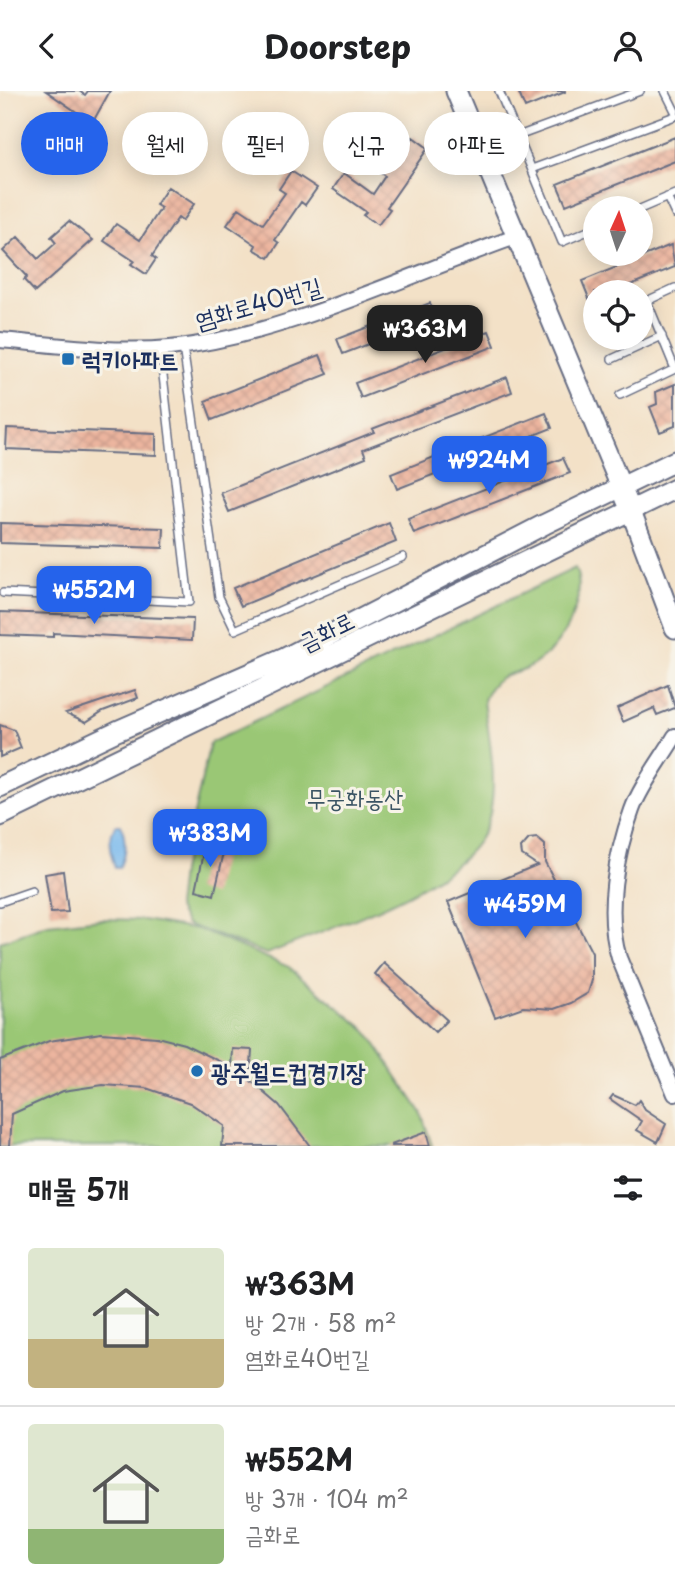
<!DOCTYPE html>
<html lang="ko">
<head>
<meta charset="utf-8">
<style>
  body { margin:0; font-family:"Playpen Sans","Poor Story",sans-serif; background:#f2f2f2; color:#202124; height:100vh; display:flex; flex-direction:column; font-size:26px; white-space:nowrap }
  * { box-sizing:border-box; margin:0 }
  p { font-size:23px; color:#757577 }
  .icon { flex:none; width:38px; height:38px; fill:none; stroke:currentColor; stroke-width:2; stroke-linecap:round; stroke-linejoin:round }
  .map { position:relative; height:1055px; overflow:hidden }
  .panel { display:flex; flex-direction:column; background:#fff; flex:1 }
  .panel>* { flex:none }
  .top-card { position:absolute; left:21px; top:21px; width:634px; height:63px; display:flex; gap:14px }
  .needle { width:46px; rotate:3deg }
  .fabs { position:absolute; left:583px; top:105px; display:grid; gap:14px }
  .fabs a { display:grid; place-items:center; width:70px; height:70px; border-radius:50%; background:#fff; box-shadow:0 4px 18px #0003; font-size:35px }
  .price { position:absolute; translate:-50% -60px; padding:0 16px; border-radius:14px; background:#2563eb; color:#fff; font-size:23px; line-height:46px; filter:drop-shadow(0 2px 4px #0008) }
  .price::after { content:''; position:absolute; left:50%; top:42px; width:21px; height:16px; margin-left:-10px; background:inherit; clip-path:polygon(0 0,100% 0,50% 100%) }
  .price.on { background:#222; color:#fff }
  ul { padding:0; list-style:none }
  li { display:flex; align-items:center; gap:21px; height:175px; padding:0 28px }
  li+li { border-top:2px solid #e0e0e0 }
  li span { display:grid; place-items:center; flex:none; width:196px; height:140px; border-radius:7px; color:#555 }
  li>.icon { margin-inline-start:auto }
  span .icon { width:84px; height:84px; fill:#fffc; stroke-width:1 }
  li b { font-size:30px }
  h2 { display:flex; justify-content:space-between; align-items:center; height:84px; padding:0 28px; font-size:30px }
  .tag { padding:0 24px; border-radius:32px; background:#fff; box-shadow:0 4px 18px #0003; font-size:24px; line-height:63px }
  .tag.on { background:#2563eb; color:#fff }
  header { display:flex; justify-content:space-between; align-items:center; height:91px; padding:0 28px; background:#fff; font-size:32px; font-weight:700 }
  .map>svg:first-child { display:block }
  .green { fill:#9ac774; stroke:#5a7b69; stroke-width:2 }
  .water { fill:#79b9ed; stroke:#4a74a6; stroke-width:2 }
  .building { fill:url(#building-cross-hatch) }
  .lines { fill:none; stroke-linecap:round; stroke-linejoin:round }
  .lane-casing { stroke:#676d83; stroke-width:10 }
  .street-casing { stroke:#676d83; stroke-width:18 }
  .secondary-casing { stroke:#676d83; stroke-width:23 }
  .lane { stroke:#fff; stroke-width:7 }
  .street { stroke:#fff; stroke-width:14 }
  .secondary { stroke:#fff; stroke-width:19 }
  .poi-dot { fill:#1f6fb2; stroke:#f7f3e8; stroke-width:2.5 }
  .labels { text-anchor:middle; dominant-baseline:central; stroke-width:6; stroke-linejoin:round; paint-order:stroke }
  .street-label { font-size:24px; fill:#1b2f5e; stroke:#f7f3e8 }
  .poi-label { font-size:24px; font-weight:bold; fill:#1b2f5e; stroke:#f7f3e8; text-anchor:start }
  .park-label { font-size:24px; fill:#3b5564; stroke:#f7f3e8 }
</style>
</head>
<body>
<header><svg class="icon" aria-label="back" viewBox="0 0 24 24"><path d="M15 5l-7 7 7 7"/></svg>Doorstep<svg class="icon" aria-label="person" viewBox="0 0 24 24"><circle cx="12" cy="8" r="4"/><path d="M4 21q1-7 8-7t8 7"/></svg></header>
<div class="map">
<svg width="675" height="1055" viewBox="0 0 675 1055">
  <defs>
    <pattern id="building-cross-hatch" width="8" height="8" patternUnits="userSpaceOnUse" patternTransform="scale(1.75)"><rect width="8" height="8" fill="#ecb59f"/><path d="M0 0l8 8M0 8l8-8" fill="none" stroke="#ca9c8b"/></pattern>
  </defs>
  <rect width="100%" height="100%" fill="#f7f3e8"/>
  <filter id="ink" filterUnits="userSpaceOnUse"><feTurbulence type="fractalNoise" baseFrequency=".0143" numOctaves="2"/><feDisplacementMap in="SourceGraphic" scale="14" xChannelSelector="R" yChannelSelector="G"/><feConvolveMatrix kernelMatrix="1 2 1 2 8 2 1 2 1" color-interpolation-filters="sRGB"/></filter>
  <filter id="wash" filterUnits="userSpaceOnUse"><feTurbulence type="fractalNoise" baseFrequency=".00686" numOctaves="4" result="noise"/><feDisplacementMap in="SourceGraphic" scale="28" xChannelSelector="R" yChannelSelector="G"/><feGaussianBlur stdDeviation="1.57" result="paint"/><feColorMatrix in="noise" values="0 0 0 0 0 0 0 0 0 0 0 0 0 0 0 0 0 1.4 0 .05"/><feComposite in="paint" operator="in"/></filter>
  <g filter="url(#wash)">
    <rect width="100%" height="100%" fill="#f3e1c7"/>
    <path class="green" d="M575,477C588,506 564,551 540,569C517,588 500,573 484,609C489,649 502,704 483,742C455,798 324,839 267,863L187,833L177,816L181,781L210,652Z
      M101,828L144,829L198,838L289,876L366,939L421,1021L432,1055H0V851L48,834Z"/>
    <path class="water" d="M116,734H121C126,748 126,763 119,777H115C110,761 106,750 116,734Z"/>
    <g id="blocks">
      <path class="building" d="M46,0H79L85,4L88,0H110L90,36L75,25L78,22Z
        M518,0H565V1L525,17Z
        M413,46L428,57L387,116L390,118L378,134L363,124L366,121L333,98L344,82L373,103L385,85L379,81L390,66L396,71Z
        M675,46V70L566,114L557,93Z
        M291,80L317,97L305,114L301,111L275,149L279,152L269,167L254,158L256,154L227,134L239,117L263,133L285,102L279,98Z
        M168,96L194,113L182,130L178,127L152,165L156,168L146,183L131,173L134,170L104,150L116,133L140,149L161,117L156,114Z
        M69,130L93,149L35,201L24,189L27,186L3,160L18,146L38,168L56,152L51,146Z
        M671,154L675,176L613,201H595V222L582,190Z
        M430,212L436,227L343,263L337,248Z
        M489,240L495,255L361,307L355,292Z
        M320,264L328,283L212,329L205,310Z
        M507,286L512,301L363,358L366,366L229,421L221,402L374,341L372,338Z
        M675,293V335L660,341L650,316L657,313L656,301Z
        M546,322L552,337L397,398L391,383Z
        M7,337L156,343V364L6,358Z
        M563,367L570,382L414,443L408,428Z
        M0,432L164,437L163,457L0,452Z
        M389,432L396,451L241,515L233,497Z
        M0,521L193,528L192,549L53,542V546L0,544Z
        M668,594L675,617L657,624L654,617L623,631L617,617Z
        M135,599L138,607L103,620L86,631L66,622Z
        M0,634L14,639L21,657L0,666Z
        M537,747L545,754V771L592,862V889L588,902L571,912L554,918L523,916L495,926L448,811L537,774L522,764L521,757L529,748Z
        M206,752L225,757L214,804L196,799Z
        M63,780L68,821L51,822L45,783Z
        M384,872L447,929L435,941L375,883Z
        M101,942L157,946L184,953L232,976L233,958L252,959L250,989L279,1014L310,1055H222L224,1035L190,1012L146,997L103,994L63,1000L12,1023L10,1055H0V969L49,950Z
        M613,1004L635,1014L639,1009L645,1019L666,1033L658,1051L637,1039L642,1030L610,1008Z
        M426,1041L430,1055H391V1054Z"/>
    </g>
  </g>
  <g filter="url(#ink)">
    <use href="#blocks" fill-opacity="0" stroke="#676d83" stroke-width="2"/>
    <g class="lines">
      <defs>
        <path id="lane" d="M499,0L562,151L595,137
          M665,0L675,20
          M518,45L640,0
          M532,78L675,25
          M667,106L675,123
          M640,118L675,103
          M647,210L675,278
          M640,213L675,197
          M594,233L595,232
          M183,256L219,506L235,539L403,466
          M612,268L662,245
          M620,304L675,278
          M3,502L189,511L160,258
          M0,811L32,800"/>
        <path id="street" d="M0,249C55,254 114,262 170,257C283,245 410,183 518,145
          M675,645C662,667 640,696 632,719C616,763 605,821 619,867L675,1003"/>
        <path id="secondary" d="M456,0L631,420L675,537
          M0,696L117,640L285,567L545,433L675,370
          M0,725L675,398"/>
      </defs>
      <use href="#lane" class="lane-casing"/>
      <use href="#street" class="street-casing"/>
      <use href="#secondary" class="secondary-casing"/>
      <use href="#lane" class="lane"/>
      <use href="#street" class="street"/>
      <use href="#secondary" class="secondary"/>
    </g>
  </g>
  <g class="poi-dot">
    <rect x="61" y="261" width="14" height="14" rx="3.5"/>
    <circle cx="197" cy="980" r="7"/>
  </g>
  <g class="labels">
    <g class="street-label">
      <text transform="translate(258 211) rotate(-16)">염화로40번길</text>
      <text transform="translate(326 539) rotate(-26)">금화로</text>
    </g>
    <g class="poi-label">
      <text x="82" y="268">럭키아파트</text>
      <text x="211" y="980">광주월드컵경기장</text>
    </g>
    <g class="park-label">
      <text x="355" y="706">무궁화동산</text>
    </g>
  </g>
</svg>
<div class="fabs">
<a><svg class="needle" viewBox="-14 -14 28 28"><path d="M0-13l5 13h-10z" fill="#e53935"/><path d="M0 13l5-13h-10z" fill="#757577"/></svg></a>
<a><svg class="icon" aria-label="locate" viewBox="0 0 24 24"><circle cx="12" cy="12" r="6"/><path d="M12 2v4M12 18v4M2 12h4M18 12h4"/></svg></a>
</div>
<b class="price on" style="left:425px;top:274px">₩363M</b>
<b class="price" style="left:489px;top:405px">₩924M</b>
<b class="price" style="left:94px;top:535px">₩552M</b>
<b class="price" style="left:210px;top:778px">₩383M</b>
<b class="price" style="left:525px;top:849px">₩459M</b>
<div class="top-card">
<a class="tag on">매매</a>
<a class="tag">월세</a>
<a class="tag">필터</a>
<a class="tag">신규</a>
<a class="tag">아파트</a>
</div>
</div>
<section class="panel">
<h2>매물 5개<svg class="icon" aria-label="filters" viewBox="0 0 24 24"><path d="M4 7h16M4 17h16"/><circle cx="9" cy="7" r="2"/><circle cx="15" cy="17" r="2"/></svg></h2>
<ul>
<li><span style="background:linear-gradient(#dfe7d0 65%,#c2b280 0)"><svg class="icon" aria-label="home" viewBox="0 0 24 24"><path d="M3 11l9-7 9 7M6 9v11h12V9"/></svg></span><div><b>₩363M</b><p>방 2개 · 58 m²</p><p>염화로40번길</p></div></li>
<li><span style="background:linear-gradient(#dfe7d0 75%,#8fb573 0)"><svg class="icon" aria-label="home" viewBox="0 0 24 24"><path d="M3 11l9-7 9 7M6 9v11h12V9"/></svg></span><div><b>₩552M</b><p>방 3개 · 104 m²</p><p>금화로</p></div></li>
</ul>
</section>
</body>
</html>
